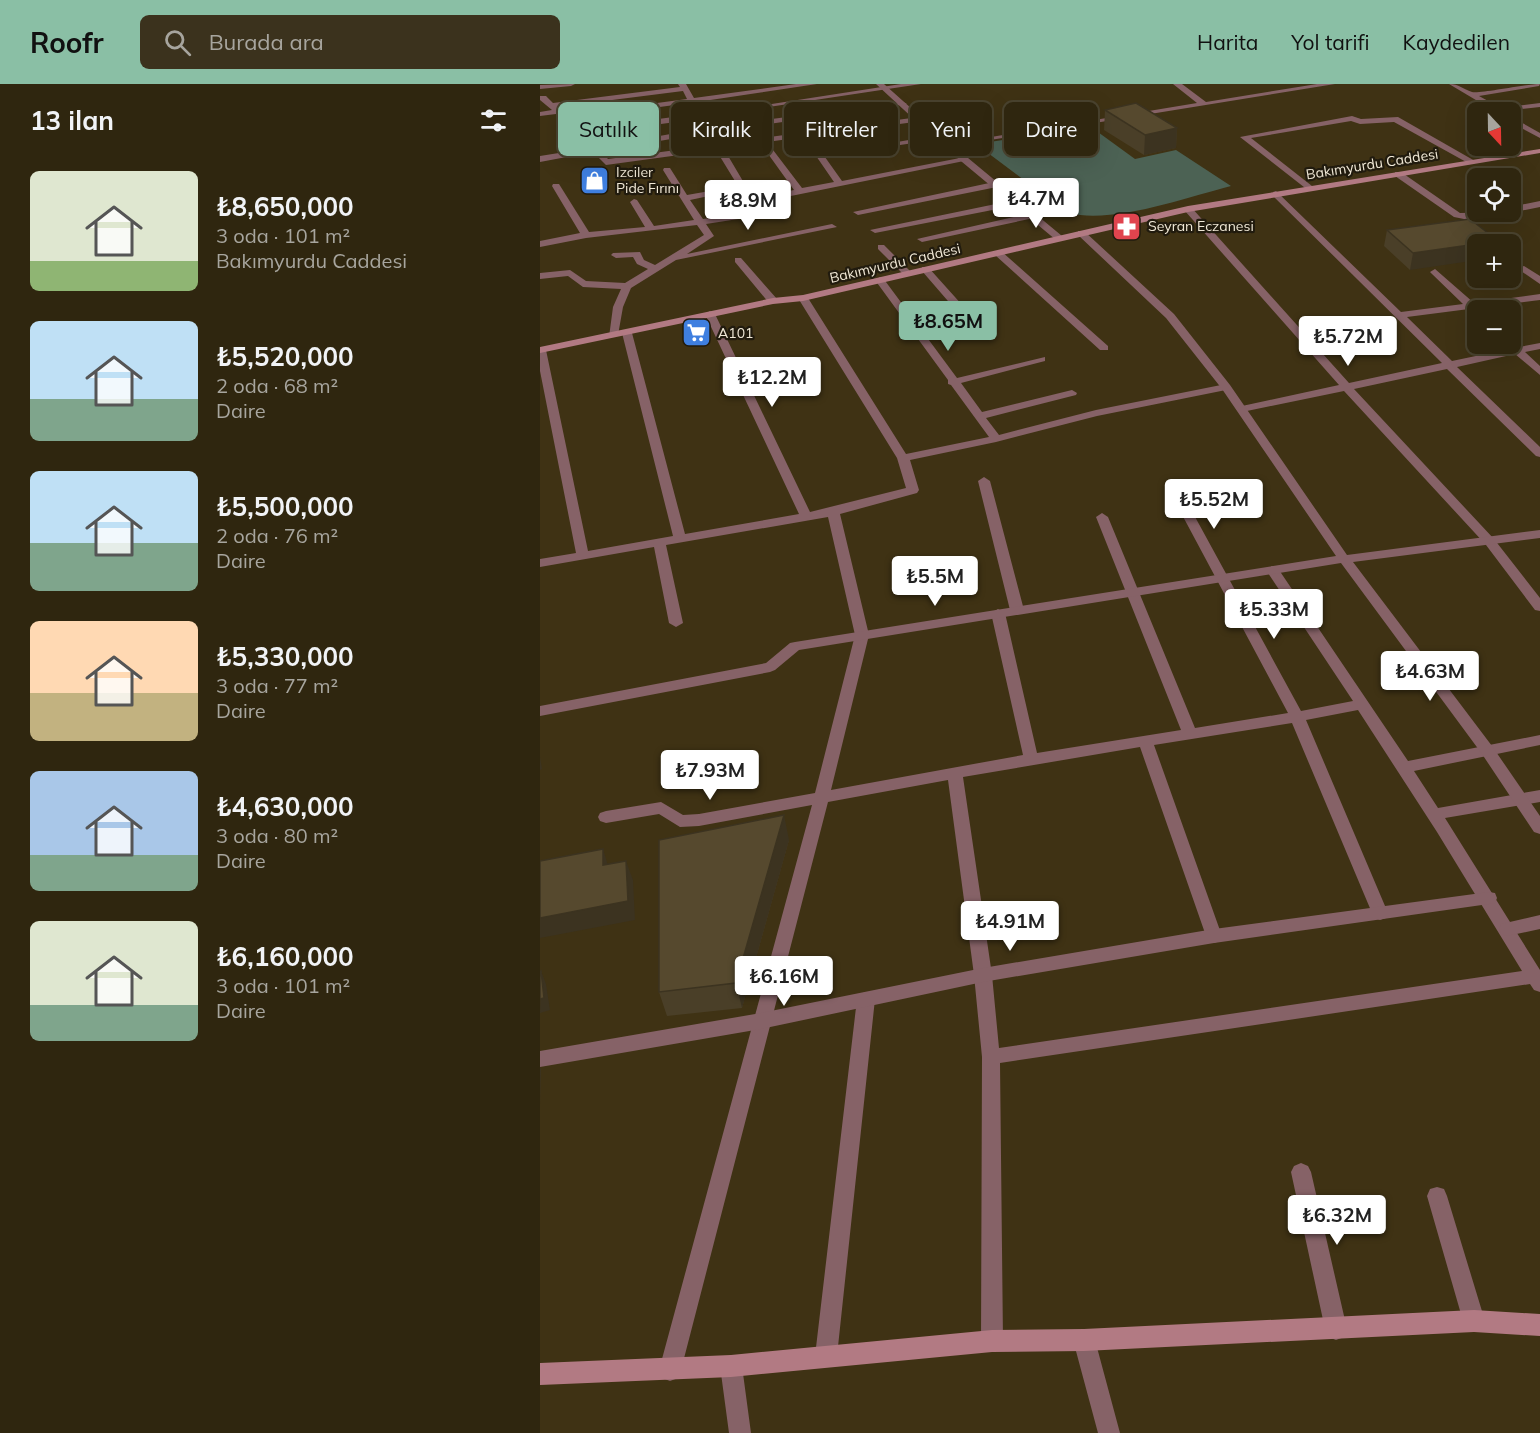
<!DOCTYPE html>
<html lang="tr">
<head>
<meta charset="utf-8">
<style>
  body { margin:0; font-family:Mulish,sans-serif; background:#3b321d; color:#f1f3f6; height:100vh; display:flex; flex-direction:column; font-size:22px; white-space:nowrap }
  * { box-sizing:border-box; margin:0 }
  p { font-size:20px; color:#a7a59e }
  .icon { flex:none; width:33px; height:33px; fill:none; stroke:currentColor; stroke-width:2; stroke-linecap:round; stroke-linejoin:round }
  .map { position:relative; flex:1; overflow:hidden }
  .sheet { display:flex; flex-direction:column; background:#2f260f; width:540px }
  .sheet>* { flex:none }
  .banner { position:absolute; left:18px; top:18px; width:570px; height:54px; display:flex; gap:12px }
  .needle { width:39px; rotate:158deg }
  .tools { position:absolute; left:927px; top:18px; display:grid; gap:12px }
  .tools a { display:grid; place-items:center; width:54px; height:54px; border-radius:9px; background:#2f260f; box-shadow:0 6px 24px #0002,0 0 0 2px #4a432f; font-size:30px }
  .price { position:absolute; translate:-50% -51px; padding:0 14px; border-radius:6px; background:#fff; color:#222; font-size:20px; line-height:39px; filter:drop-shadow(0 2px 3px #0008) }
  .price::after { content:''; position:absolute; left:50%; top:36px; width:18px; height:14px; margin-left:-9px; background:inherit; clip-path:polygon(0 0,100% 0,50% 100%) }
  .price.active { background:#8abfa5; color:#111 }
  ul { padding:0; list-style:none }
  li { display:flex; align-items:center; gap:18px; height:150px; padding:0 30px }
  li span { display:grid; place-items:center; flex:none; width:168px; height:120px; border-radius:9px; color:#555 }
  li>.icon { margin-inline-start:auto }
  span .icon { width:72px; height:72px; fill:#fffc; stroke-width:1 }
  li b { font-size:26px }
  h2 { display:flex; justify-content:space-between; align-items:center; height:72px; padding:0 30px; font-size:26px }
  .pill { padding:0 21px; border-radius:9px; background:#2f260f; box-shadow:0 6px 24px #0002,0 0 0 2px #4a432f; font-size:21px; line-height:54px }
  .pill.active { background:#8abfa5; color:#111 }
  header { display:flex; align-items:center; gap:36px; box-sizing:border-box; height:84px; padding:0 30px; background:#8abfa5; color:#111 }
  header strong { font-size:28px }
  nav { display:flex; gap:33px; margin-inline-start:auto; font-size:21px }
  .search { width:420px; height:54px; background:#3b321d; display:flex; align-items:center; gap:15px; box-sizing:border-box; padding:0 21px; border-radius:9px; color:#a7a59e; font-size:22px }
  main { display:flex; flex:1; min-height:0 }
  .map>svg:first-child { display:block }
  .green { fill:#4c6254 }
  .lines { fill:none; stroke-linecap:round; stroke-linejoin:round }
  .minor { fill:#866267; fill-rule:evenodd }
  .tertiary { fill:#866267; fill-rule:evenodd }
  .secondary { fill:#b27a83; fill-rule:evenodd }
  .wall { fill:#4a3f28 }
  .shaded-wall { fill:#3c3320 }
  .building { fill:#56492e; stroke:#3c3320; stroke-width:1.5 }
  .labels { text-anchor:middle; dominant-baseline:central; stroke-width:4.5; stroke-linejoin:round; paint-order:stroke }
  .far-street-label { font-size:14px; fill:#f0e8d6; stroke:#211b0e }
  .far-poi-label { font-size:14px; fill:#f0e8d6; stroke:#211b0e; text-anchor:start }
</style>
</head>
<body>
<header>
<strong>Roofr</strong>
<div class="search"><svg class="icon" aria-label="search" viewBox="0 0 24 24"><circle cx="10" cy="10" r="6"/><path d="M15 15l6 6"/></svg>Burada ara</div>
<nav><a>Harita</a><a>Yol tarifi</a><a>Kaydedilen</a></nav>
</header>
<main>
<section class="sheet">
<h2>13 ilan<svg class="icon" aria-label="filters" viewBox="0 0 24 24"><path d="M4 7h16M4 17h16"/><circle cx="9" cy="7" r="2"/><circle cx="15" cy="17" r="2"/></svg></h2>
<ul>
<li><span style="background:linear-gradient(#dfe7d0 75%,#8fb573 0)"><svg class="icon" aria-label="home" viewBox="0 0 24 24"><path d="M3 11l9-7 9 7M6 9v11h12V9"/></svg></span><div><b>₺8,650,000</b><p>3 oda · 101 m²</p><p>Bakımyurdu Caddesi</p></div></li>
<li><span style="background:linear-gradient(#bfe0f5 65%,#7fa58c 0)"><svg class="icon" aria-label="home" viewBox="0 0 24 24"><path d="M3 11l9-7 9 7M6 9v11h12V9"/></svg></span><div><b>₺5,520,000</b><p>2 oda · 68 m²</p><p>Daire</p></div></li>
<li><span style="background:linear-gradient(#bfe0f5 60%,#7fa58c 0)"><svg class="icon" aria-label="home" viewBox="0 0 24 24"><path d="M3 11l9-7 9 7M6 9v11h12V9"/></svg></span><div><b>₺5,500,000</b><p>2 oda · 76 m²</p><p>Daire</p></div></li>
<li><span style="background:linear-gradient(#ffd9b3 60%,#c2b280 0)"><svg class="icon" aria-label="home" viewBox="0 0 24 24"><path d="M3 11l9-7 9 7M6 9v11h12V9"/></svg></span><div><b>₺5,330,000</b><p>3 oda · 77 m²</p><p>Daire</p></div></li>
<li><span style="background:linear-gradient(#a9c7e8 70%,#7fa58c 0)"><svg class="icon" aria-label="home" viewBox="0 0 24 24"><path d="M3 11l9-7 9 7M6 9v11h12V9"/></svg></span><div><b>₺4,630,000</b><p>3 oda · 80 m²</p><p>Daire</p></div></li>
<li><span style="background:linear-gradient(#dfe7d0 70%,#7fa58c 0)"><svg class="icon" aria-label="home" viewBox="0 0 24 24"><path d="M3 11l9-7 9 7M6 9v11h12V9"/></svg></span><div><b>₺6,160,000</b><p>3 oda · 101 m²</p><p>Daire</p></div></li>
</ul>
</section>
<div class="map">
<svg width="1000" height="1349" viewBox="0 0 1000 1349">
  <rect width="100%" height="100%" fill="#3f3214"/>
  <path class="green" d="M551,43L595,75L636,66L691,102C644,114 574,140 528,129L436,60Z"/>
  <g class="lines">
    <path class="minor" d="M35,0L31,2L0,5V1Z
      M138,0H146L154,14L256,0H277L157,18L171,43L363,18L367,20L174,48L207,104L150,116L163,135L229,125L228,111L254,106L218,56L222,54L379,33L383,35L382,37L270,52L302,97L425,73L429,76L236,115L237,129L166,140L174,152L147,170L292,140L297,143L136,176L91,204L83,223L78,251L69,253L73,223L81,205L43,203L28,192L0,195V189L30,186L46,197L85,199L108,185L97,180L93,173L76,174L71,171L73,169L100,168L104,176L115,181L164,151L157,141L46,154L0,163V157L40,149L12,102L13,100H19L49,148L105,143L90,118L94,115L97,116L114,142L154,136L123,86L124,84H130L147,111L198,102L176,66L66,81L53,68L0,78V72L50,64L16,30L0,32V28L12,26L0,16V12H6L13,19L140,3ZM143,7L147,15L27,31L17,23ZM149,19L156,30L43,45L32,35ZM158,35L164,44L58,63L47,50ZM166,49L174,61L68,75L61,67ZM263,53L294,98L262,104L227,58Z
      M361,0H381L209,26L205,24Z
      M633,0H642L666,18L777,0H795L407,63L403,61L657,19Z
      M909,0C919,0 923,5 932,8C940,10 985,0 1000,0L999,2L939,12L961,24L1000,19V23L956,28Z
      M812,32L821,35L858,33L935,77L928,79L854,38L820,40L811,37L711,54L772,102L773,104L769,107L700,53Z
      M970,32L1000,49V54L970,38Z
      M398,51L402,53L401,55L326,66L322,64Z
      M855,88H861L920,129L966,128L929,136L914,133L855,92Z
      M454,98L457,99V103L318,131L313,128Z
      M736,107L861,228L923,220L892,190L890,188L895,185L934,219L1000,210V216L939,224L942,226H938L937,230L929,225L867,233L912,277L969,265L967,262L972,259L979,263L1000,259V265L985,268L1000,282V291L975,270L917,283L1000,363V373L996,372L907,285L814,305L954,455L1000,514V527L995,526L946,461L804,307L702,328L696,325L702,322L799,301L645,127V123H651L809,299L902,279L733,112V108Z
      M475,116L479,119L478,121L335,149L330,146Z
      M1000,117V123L970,129L967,128H970V123Z
      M491,129L496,132L494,134L382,158L377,155Z
      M338,161H344L371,188V192H365L338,165Z
      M455,167H461L568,262V266H560L455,171Z
      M195,174H201L237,215V219H229L195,178Z
      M984,182L1000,192V200L981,187V183Z
      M382,183H388L441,242V246H433L382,187Z
      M340,193L343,194L417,294L505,273V277L421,299L442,328L532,306L537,309L536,311L446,334L459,351L556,326L686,300L691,303L686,306L557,332L456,358L370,376L379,406L377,409L300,430L329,551L291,706L483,671L451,529L458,525L465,529L497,669L641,646L556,433L562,429L568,433L655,644L748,629L632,412L638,408L642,409L761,627L813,617L726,486L732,482L737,483L868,677L1000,651V661L874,687L898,724L1000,706V718L905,734L1000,886V908L994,906L990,900L460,979L463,1257L460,1265L452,1268L444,1265L441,1257L442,973L434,891L408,696L288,718L141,1286L138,1294L130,1297L122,1294L119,1286L272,721L159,742L140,743L119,730L66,739L60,737L58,733L60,729L66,727L121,718L143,731L159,730L275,709L315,551L288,433L126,461L143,539L136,543L129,539L114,463L0,483V475L36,469L0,287V263L6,266L48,467L133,452L82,249L87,246L92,249L145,450L259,430L165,230L170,227L175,230L270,428L366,404L357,374L258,214L259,212L268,214L366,370L449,353L411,301L408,300V296L335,196ZM818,626L897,748L982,887L459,964L452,891L423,693L600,663L666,852L668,857L674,859L680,857L682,852L614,661L752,639L832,829L834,834L840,836L846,834L848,829L766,636Z
      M444,393L450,397L484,526L477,530L470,526L438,397Z
      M326,908L332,910L335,915L297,1272L294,1280L286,1283L278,1280L275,1272L317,915L320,910Z
      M761,1079L768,1082L771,1088L807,1245L804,1253L796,1256L788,1253L785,1245L751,1088L754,1082Z
      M897,1103L904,1105L907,1112L945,1237L941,1244L934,1248L927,1244L923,1237L887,1112L890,1105Z
      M544,1245L552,1248L555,1256L580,1349H558L533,1256L536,1248Z
      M191,1271L199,1274L202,1282L211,1349H189L180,1282L183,1274Z"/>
    <path class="tertiary" d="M336,0H344L410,59L522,152V156H516L404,63Z
      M538,147H544L634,230L690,301L807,471L1000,446V454L813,478L952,662L1000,732V750L994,748L942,670L801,479L259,566L235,586L230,588L0,632V622L226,579L250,559L255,558L796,472L682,305L626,234L538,151Z
      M949,808L955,809L957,814L955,819L949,820L674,859L443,898L221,945L0,983V967L221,929L443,884L674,845Z
      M1000,831V845L967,852L961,850L959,845L961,840Z"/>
    <path class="secondary" d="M1000,65V69L648,128L263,217L233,220L0,269V263L233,214L263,211L648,122Z
      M934,1226L1000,1230V1252L934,1248L544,1267L452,1268L191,1293L0,1301V1279L191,1271L452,1246L544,1245Z"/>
  </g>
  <path class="wall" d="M565,26L637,44L636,64L604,71L564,46Z
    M930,135L870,186L844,162L847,146Z
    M249,756L202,924L127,932L119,908Z"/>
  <path class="shaded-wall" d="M637,44L636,64L604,71L605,51Z
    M958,157L957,160H938V176L870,186L873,169Z
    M0,673L2,685L0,686Z
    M244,731L249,756L202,924L196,899Z
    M63,765L69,785L63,781Z
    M86,777L93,796L95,836L0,854V834Z
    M1,887L6,900L10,926L0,929Z
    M0,984L1,985L0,1020Z"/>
  <path class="building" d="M596,19L637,44L605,51L565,26Z
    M930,135L958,157L873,169L847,146Z
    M244,731L196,899L119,908V756Z
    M63,765V781L86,777L88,817L0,834V777Z
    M1,887L4,914L0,915V888Z"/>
  <defs>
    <symbol id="shop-square" viewBox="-11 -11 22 22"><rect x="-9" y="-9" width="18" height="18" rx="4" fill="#3f7fe0" stroke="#211b0e"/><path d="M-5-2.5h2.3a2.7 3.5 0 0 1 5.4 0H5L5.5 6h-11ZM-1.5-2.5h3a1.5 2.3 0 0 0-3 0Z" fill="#fff"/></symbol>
    <symbol id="pharmacy-square" viewBox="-11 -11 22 22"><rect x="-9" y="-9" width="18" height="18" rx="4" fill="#e0444e" stroke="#211b0e"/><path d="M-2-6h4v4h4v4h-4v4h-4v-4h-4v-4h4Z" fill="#fff"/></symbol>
    <symbol id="supermarket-square" viewBox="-11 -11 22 22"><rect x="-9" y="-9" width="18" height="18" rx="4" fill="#3f7fe0" stroke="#211b0e"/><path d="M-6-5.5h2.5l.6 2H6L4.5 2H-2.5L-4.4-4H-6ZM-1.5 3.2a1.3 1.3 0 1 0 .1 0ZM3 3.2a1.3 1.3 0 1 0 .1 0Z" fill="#fff"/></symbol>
  </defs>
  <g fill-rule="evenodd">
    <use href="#shop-square" x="38" y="80" width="33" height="33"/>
    <use href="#pharmacy-square" x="570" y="126" width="33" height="33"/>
    <use href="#supermarket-square" x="140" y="232" width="33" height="33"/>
  </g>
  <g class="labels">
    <g class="far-street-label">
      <text transform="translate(832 80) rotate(-9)">Bakımyurdu Caddesi</text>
      <text transform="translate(355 179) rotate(-13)">Bakımyurdu Caddesi</text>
    </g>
    <g class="far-poi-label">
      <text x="76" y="88">Izciler<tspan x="76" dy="16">Pide Fırını</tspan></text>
      <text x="608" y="142">Seyran Eczanesi</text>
      <text x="178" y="249">A101</text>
    </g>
  </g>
</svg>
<div class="tools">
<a><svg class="needle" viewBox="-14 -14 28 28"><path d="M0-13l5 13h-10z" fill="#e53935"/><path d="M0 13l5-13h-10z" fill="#a7a59e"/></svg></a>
<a><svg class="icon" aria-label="locate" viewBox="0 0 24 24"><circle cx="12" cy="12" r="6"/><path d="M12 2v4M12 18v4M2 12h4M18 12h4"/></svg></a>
<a>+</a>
<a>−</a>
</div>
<b class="price" style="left:496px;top:145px">₺4.7M</b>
<b class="price" style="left:208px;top:147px">₺8.9M</b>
<b class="price active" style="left:408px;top:268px">₺8.65M</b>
<b class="price" style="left:808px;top:283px">₺5.72M</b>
<b class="price" style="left:232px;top:324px">₺12.2M</b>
<b class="price" style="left:674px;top:446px">₺5.52M</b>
<b class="price" style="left:395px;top:523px">₺5.5M</b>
<b class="price" style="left:734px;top:556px">₺5.33M</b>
<b class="price" style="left:890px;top:618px">₺4.63M</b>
<b class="price" style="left:170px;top:717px">₺7.93M</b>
<b class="price" style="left:470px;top:868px">₺4.91M</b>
<b class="price" style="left:244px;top:923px">₺6.16M</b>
<b class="price" style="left:797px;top:1162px">₺6.32M</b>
<div class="banner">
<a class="pill active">Satılık</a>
<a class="pill">Kiralık</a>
<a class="pill">Filtreler</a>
<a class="pill">Yeni</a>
<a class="pill">Daire</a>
</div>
</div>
</main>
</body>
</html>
